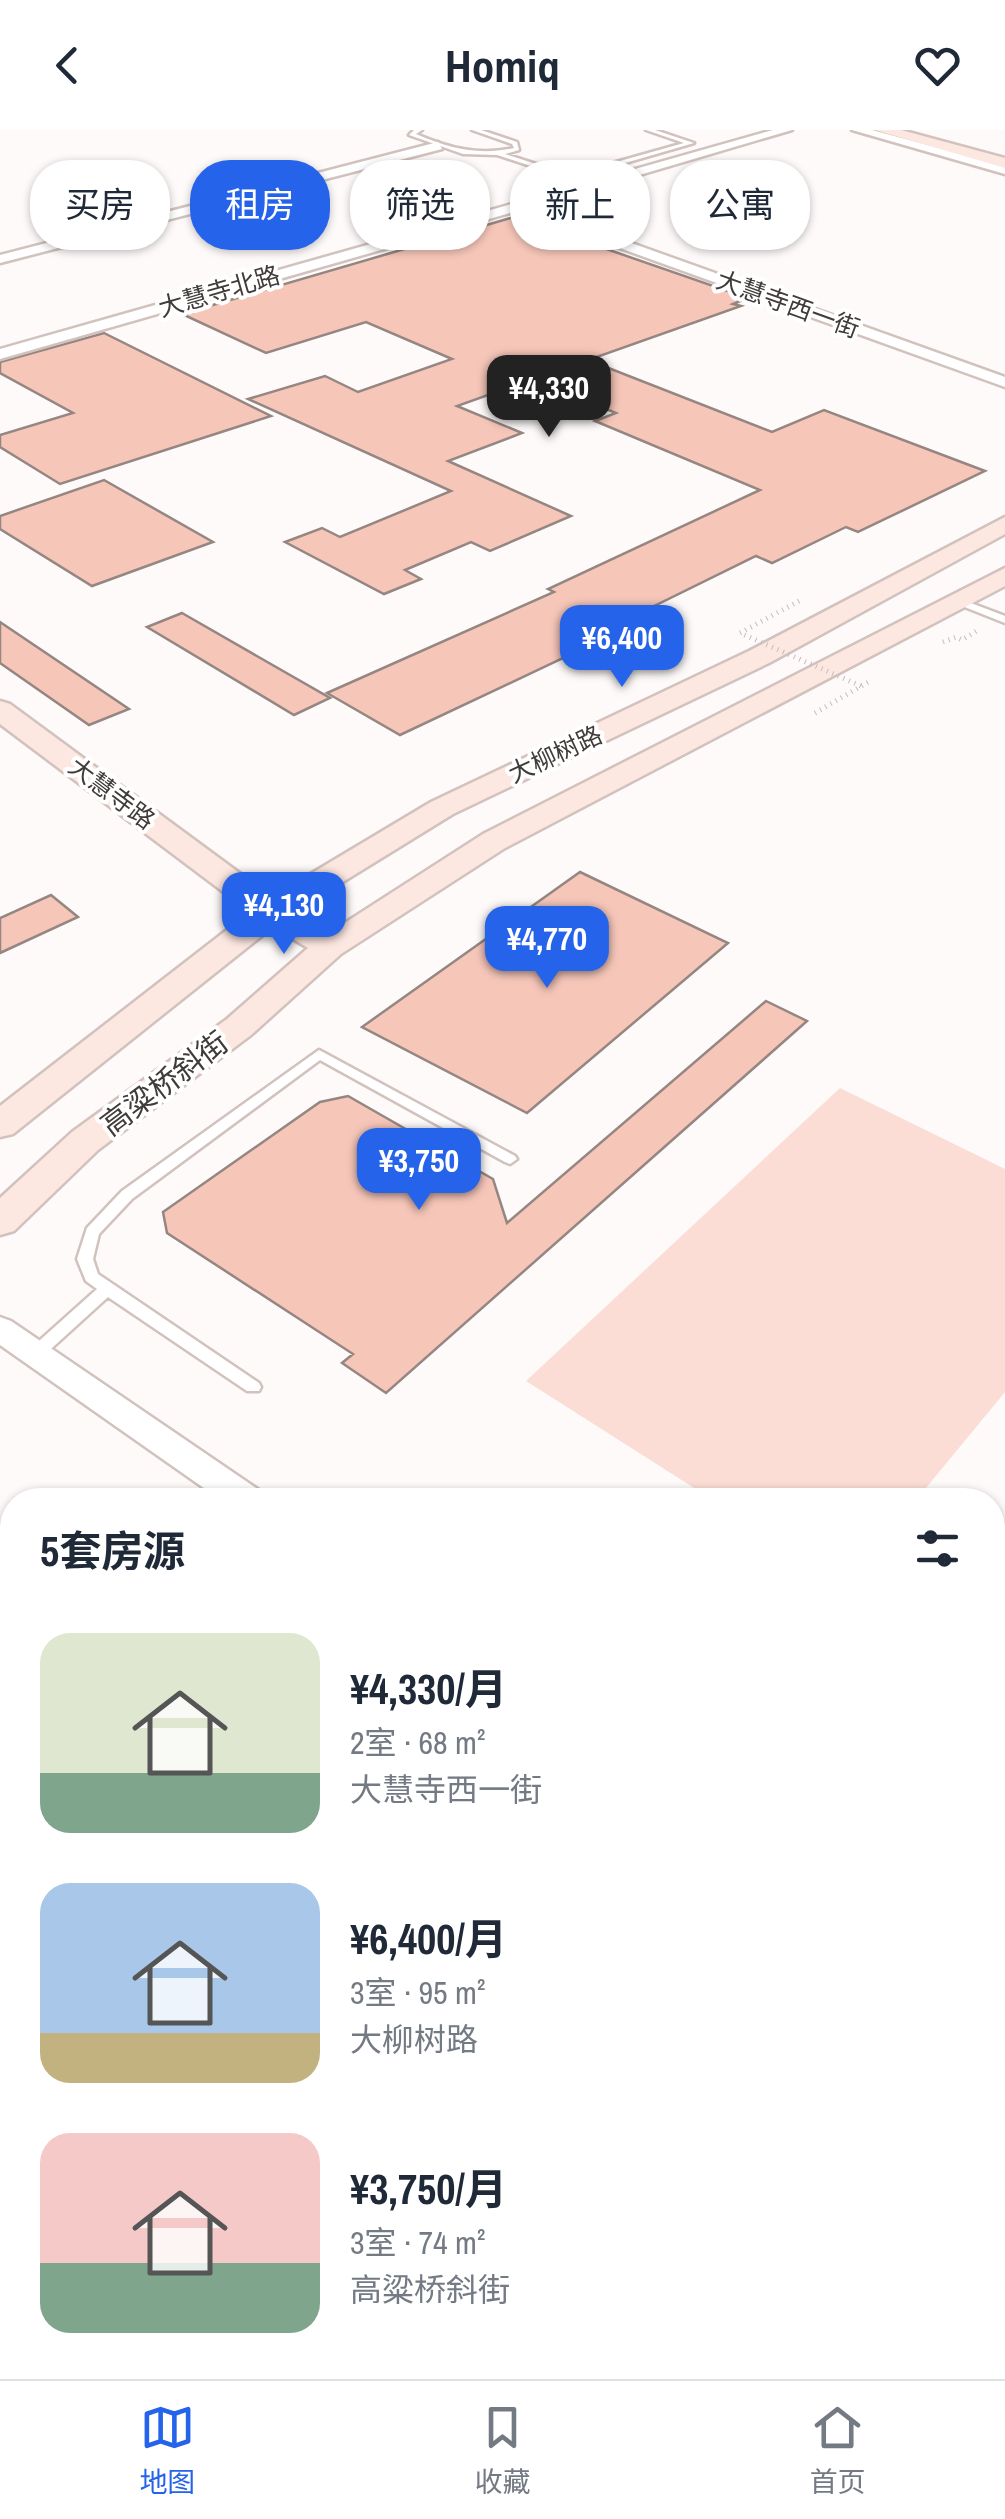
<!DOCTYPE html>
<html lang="zh">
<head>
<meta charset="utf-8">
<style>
  body { margin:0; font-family:"Archivo Narrow","Noto Sans SC",sans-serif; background:#f2f2f3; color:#1f2937; height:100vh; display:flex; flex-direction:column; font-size:38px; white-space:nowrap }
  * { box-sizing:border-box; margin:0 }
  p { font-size:32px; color:#747a83 }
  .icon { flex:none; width:55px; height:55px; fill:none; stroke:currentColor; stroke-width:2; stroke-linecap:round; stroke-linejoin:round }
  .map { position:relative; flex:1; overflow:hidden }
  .drawer { position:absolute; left:0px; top:1358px; width:1005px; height:892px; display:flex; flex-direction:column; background:#fff; border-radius:40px 40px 0 0; box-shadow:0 2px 8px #0004 }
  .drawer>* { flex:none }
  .banner { position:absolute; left:30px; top:30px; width:945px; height:90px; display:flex; gap:20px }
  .price { position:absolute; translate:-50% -85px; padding:0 22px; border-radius:20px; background:#2563eb; color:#fff; font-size:32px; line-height:65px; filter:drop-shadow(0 2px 5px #0008) }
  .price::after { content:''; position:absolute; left:50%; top:60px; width:30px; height:22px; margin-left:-15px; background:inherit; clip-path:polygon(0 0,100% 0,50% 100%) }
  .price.current { background:#222; color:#fff }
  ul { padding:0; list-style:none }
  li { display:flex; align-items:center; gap:30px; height:250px; padding:0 40px }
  li span { display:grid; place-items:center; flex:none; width:280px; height:200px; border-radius:30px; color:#555 }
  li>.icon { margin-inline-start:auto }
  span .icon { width:120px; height:120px; fill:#fffc; stroke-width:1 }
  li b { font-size:42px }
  h2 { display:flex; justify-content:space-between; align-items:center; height:120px; padding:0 40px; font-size:42px }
  .pill { padding:0 35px; border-radius:40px; background:#fff; box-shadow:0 2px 8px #0004; font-size:35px; line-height:90px }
  .pill.current { background:#2563eb; color:#fff }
  header { display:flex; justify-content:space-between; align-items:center; height:130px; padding:0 40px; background:#fff; font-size:45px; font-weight:700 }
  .menu { display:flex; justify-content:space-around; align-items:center; height:140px; border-top:2px solid #e0e1e3; background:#fff; font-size:28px; color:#747a83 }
  .menu a { display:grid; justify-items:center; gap:5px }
  .menu .current { color:#2563eb }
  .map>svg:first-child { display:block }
  .green { fill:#fbddd5 }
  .building { fill:#f6c6b9; stroke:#958682; stroke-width:2.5 }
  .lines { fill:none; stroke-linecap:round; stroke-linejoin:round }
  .lane-casing { stroke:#d2c2be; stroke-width:5 }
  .street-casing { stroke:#d2c2be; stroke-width:5 }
  .secondary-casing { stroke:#d2c2be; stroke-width:5 }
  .path { stroke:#c2bebc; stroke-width:5; stroke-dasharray:1 5; stroke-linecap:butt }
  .lane { fill:#fff; fill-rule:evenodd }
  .street { fill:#fff; fill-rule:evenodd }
  .secondary { fill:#fde7e1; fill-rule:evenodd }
  .path-bridge { stroke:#c2bebc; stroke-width:5; stroke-dasharray:1 5; stroke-linecap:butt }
  .labels { text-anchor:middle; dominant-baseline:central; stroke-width:8; stroke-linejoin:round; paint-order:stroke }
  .far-street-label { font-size:25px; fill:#413b39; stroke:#fff }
  .street-label { font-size:30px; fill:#413b39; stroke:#fff }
</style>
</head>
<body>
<header><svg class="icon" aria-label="back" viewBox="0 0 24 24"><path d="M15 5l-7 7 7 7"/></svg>Homiq<svg class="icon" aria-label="heart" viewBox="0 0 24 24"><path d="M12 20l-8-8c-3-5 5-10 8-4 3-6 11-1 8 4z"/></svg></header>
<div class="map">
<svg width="1005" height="2249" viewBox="0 0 1005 2249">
  <rect width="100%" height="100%" fill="#fdfaf9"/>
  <path class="green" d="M840,958L1005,1039V1262L916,1370H713L526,1251Z
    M1005,1489V1850L1004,1851L992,1843V1507Z"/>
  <path class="building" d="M514,87L748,168L733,174L741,176L588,230L772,302L824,280L985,341L858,402L846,397L772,433L756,426L571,517L578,521L400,605L327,563L554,462L548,459L760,360L595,291L616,283L533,249L457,276L522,303L448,331L571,386L490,421L471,412L405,440L421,449L384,464L285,412L322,398L340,407L451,361L248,269L325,246L358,262L452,229L366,192L266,223L182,184Z
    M104,203L271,286L60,354L0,317V305L73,283L0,243V232Z
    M104,350L213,412L92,456L0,399V386Z
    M182,483L330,568L294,585L147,497Z
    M0,492L129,579L89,595L0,533Z
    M580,742L728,813L527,983L362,897Z
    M51,765L78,787L0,823V788Z
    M766,871L807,891L386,1263L342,1233L353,1224L167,1103L163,1082L320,972L348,966L493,1049L507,1093Z"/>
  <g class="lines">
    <defs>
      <path id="lane" d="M414,0H422L416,4C449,18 478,26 514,18L512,14L472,0H481L517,12L519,20L505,24L570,45L684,13L646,0H655L694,13L570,49L497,25L463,24L409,5Z
        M957,470H963L1005,486V493L957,474Z
        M319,920L515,1026L517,1029L510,1034L505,1032L320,930L132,1069L99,1104L93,1129L98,1144L259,1253L261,1257L259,1261H247L108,1167L42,1227H30L28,1223L30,1219L97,1159L86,1151L77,1129L87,1098L122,1061Z"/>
      <path id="street" d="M773,0H792L531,77L1005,247V257L517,81L0,229V219Z
        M852,0H872L1005,36V44Z
        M438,12L442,19L0,133V125Z
        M0,1187L11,1191L259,1360L264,1370H221L0,1215Z
        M992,1871L1005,1876V1922L992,1917Z
        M1005,2101V2163L992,2168V2106Z
        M12,2219V2238H48L43,2249H0V2229Z
        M865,2238H961L956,2249H870Z"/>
      <path id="secondary" d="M875,0H901L1005,28V38Z
        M1005,387V404L769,533L453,684L294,782L329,803L483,704L1005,438V456L505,718L341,824L251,905L98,1020L14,1101L0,1105V1068L72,1002L227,889L308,818L273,797L13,1004L0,1007V976L250,782L0,594V571L10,574L272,767L431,672L749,521Z"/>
    </defs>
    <use href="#lane" class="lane-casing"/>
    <use href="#street" class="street-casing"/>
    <use href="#secondary" class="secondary-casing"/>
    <path class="path" d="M943,512L956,507L962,510L980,499
      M815,583L870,551"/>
    <use href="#lane" class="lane"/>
    <use href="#street" class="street"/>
    <use href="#secondary" class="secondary"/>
    <path class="path-bridge" d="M799,471L740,503L861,556"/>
  </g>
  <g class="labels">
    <g class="far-street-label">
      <text transform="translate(219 161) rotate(-16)">大慧寺北路</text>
      <text transform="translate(788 174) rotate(20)">大慧寺西一街</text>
      <text transform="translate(555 624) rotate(-25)">大柳树路</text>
      <text transform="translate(112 663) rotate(37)">大慧寺路</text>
    </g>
    <g class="street-label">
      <text transform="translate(164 953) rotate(-37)">高粱桥斜街</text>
    </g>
  </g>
</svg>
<b class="price current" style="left:549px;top:310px">¥4,330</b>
<b class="price" style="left:622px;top:560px">¥6,400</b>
<b class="price" style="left:284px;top:827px">¥4,130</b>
<b class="price" style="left:547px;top:861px">¥4,770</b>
<b class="price" style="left:419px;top:1083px">¥3,750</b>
<div class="banner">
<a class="pill">买房</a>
<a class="pill current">租房</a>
<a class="pill">筛选</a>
<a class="pill">新上</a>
<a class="pill">公寓</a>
</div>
<section class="drawer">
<h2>5套房源<svg class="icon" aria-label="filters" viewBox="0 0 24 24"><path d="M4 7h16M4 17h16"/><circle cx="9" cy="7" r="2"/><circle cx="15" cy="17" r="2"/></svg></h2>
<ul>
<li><span style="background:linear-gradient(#dfe7d0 70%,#7fa58c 0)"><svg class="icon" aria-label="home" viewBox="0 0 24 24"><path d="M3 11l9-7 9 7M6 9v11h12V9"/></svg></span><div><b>¥4,330/月</b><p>2室 · 68 m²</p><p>大慧寺西一街</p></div></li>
<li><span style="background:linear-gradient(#a9c7e8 75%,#c2b280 0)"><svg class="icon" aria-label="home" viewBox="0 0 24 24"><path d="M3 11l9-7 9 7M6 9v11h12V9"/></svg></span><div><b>¥6,400/月</b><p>3室 · 95 m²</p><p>大柳树路</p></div></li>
<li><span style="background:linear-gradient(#f6c9c9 65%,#7fa58c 0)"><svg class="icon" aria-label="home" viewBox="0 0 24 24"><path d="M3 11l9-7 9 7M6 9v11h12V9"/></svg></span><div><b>¥3,750/月</b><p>3室 · 74 m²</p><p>高粱桥斜街</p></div></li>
</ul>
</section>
</div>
<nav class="menu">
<a class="current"><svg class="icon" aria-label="map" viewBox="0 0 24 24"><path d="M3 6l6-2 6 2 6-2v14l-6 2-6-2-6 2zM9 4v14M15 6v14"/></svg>地图</a>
<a><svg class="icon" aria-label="saved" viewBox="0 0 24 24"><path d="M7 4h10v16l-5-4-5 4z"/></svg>收藏</a>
<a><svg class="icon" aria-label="home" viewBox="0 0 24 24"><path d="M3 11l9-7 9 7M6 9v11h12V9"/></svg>首页</a>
</nav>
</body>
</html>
